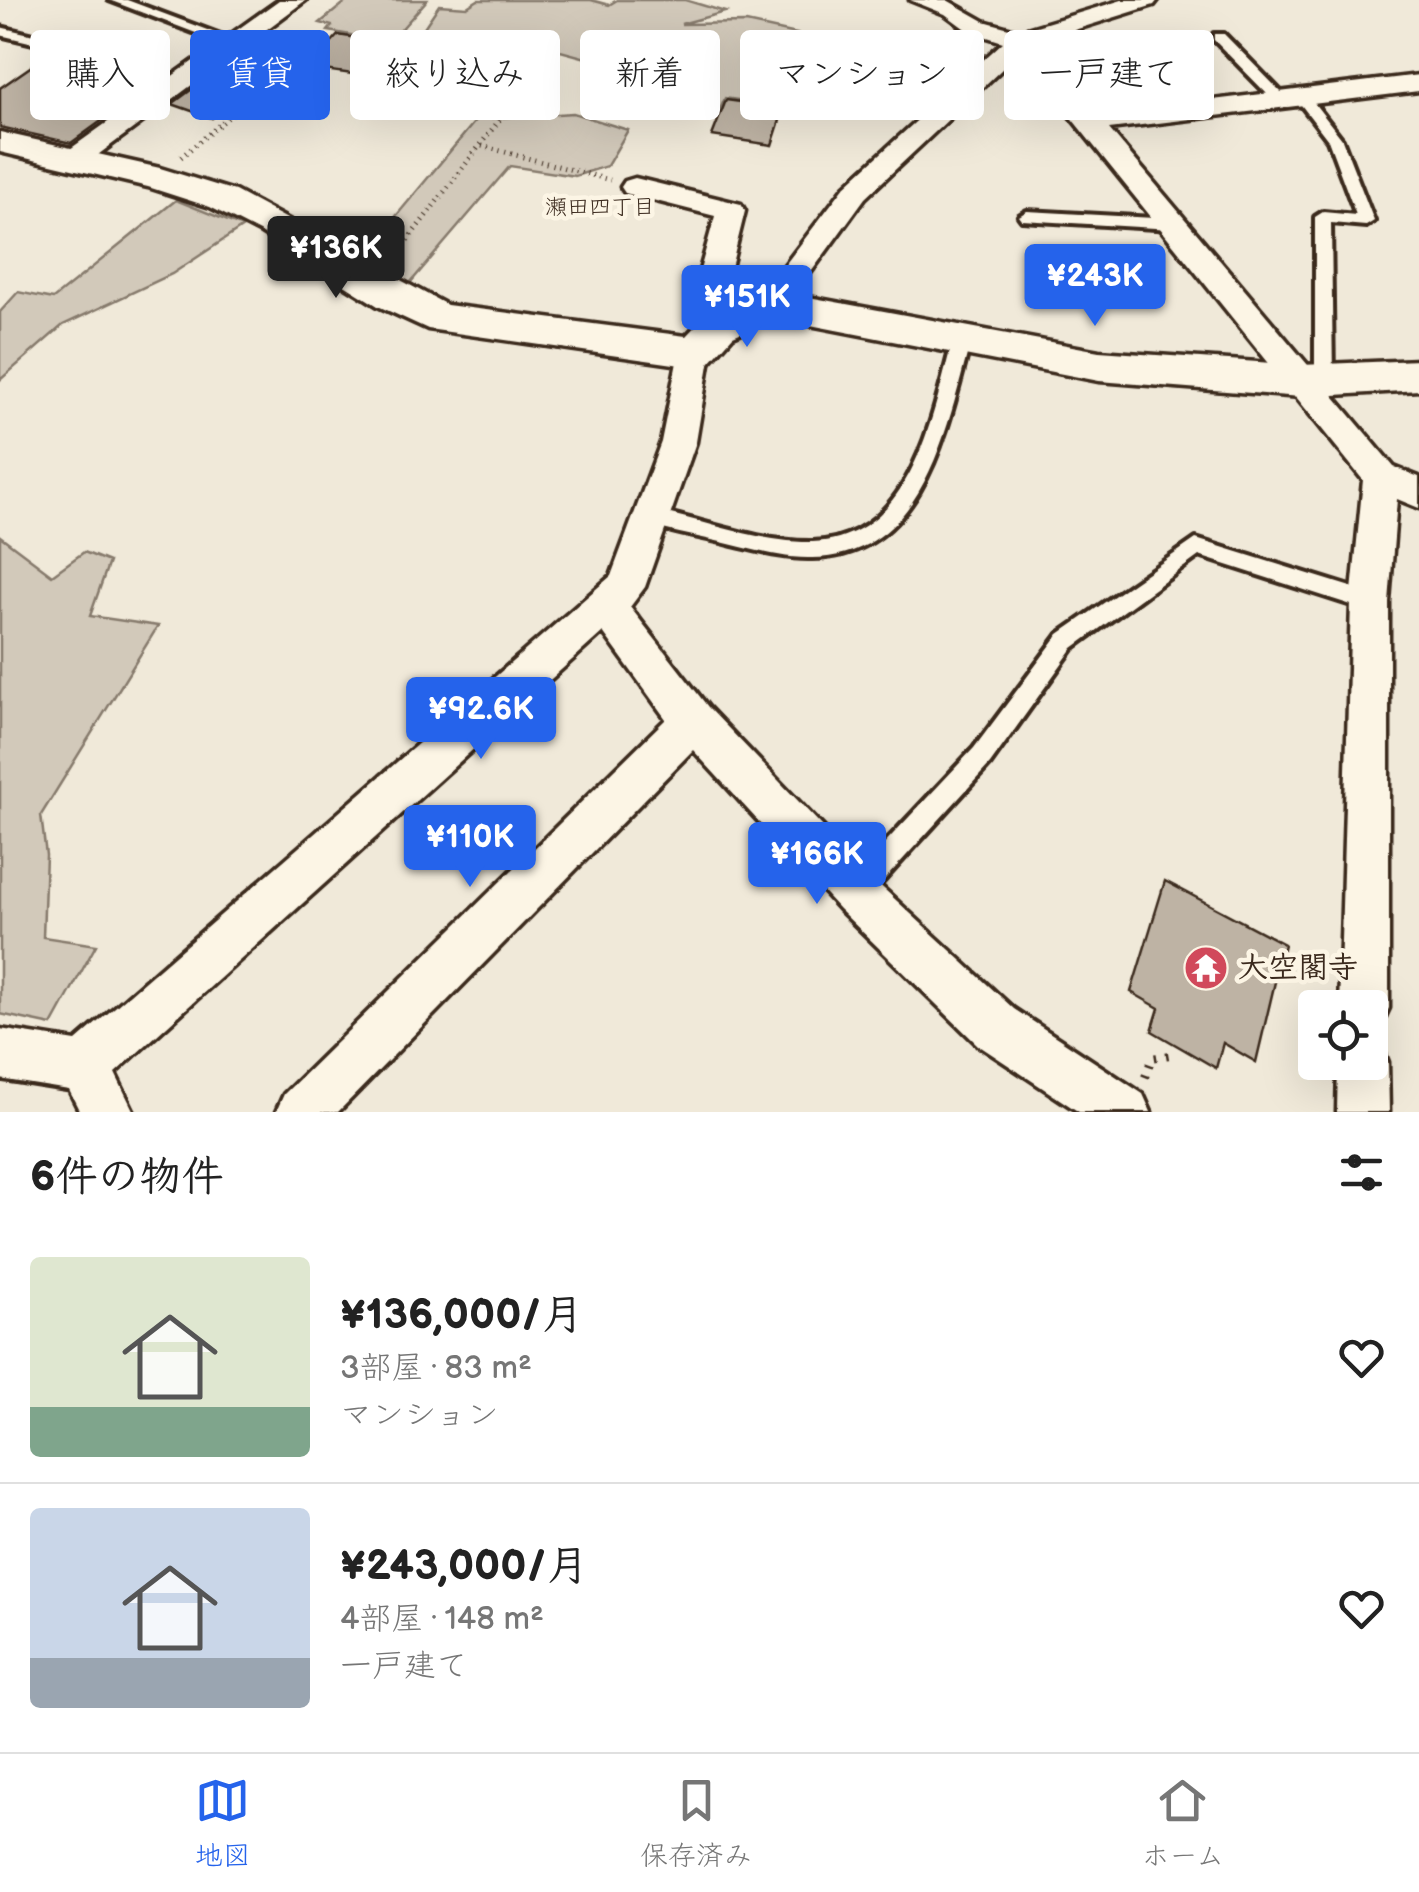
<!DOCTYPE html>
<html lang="ja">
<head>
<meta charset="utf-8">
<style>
  body { margin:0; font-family:"Balsamiq Sans","Klee One",sans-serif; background:#f2f2f2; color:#222; height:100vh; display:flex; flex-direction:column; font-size:38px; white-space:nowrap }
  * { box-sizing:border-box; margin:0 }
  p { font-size:32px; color:#767676 }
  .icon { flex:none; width:55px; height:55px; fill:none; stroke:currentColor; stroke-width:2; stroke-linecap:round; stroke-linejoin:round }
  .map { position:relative; height:1112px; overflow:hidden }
  .details { display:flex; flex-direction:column; background:#fff; flex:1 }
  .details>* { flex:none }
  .top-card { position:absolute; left:30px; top:30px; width:1360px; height:90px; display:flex; gap:20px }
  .controls { position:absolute; left:1298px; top:990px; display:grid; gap:20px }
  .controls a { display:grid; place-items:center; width:90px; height:90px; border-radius:10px; background:#fff; box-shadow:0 10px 40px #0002; font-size:50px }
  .price { position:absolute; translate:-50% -85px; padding:0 22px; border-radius:10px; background:#2563eb; color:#fff; font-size:32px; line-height:65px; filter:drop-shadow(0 2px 5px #0008) }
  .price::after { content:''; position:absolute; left:50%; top:60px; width:30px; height:22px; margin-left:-15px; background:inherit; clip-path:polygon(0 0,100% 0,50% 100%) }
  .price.current { background:#222; color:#fff }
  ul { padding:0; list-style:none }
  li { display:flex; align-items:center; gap:30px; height:250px; padding:0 30px }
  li+li { border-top:2px solid #e0e0e0 }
  li span { display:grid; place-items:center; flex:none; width:280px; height:200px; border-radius:10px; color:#555 }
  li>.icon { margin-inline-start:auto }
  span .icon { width:120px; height:120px; fill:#fffc; stroke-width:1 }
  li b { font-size:42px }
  h2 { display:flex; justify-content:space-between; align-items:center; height:120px; padding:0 30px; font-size:42px }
  .tag { padding:0 35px; border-radius:10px; background:#fff; box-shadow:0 10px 40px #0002; font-size:35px; line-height:90px }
  .tag.current { background:#2563eb; color:#fff }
  .tabs { display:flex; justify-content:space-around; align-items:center; height:140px; border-top:2px solid #e0e0e0; background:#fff; font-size:28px; color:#767676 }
  .tabs a { display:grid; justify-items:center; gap:5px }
  .tabs .current { color:#2563eb }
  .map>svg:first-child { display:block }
  .green { fill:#d2c9ba; stroke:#867a6c; stroke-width:2.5 }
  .building { fill:#beb3a4; stroke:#3b2a1e; stroke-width:2.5 }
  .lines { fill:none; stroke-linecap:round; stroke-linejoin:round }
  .service-casing { stroke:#3b2a1e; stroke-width:8 }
  .minor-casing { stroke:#3b2a1e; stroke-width:7 }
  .tertiary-casing { stroke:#3b2a1e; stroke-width:7 }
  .path-far1 { stroke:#3b2a1e; stroke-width:5; stroke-dasharray:1 5; stroke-linecap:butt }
  .path { stroke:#3b2a1e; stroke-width:8; stroke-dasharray:2.5 9; stroke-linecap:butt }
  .service { fill:#fcf5e5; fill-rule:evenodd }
  .minor { fill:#fcf5e5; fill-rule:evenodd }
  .tertiary { fill:#fcf5e5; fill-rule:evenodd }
  .labels { text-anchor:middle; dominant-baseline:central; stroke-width:9; stroke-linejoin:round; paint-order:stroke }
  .far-neighbourhood-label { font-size:22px; fill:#3b2a1e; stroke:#fcf5e5 }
  .near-poi-label { font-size:30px; font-weight:bold; fill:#3b2a1e; stroke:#fcf5e5; text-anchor:start }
</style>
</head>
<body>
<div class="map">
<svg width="1419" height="1112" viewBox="0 0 1419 1112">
  <rect width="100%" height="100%" fill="#f0e9d9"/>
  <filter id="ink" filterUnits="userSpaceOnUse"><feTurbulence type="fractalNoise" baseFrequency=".01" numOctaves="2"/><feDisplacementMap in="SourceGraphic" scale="20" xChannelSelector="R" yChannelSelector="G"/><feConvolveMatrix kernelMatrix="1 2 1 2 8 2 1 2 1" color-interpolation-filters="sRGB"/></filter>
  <g filter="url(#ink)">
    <path class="green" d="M348,0H427L390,42L328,31L332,26L320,23Z
      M478,0H591L609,5L617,0H685L725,12L681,24L746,23L824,40L845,66L961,77L944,92L881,86L872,103L840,105L839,117L788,112V107L725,98L716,119L690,117L695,99L603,73L601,62L524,41L485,72L407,53L439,5L467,7Z
      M573,113L628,130L607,166L575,176L510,166L404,290L353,258L352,249L377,239L477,119Z
      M176,200L243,227L172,274L63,325L0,380V312L18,292L53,299Z
      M0,536L52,575L84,552L109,562L90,616L158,626L41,815L46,855L43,937L96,945L52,1025L0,1014Z"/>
    <path class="building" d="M338,35L387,43L391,47L366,76L297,66L320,42L330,44Z
      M265,42L299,53L212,118L172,104L241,53L247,55Z
      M49,54L109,75L80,94L118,109L71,143L0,127V88Z
      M726,100L784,108L772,145L712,136Z
      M1165,881L1284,944L1256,1062L1223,1043L1216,1068L1152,1031L1159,1008L1131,992Z"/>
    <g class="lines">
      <defs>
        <path id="service" d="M109,0H127L242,43L230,46Z
          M0,27L76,45L182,86L170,89L67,51L0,35Z
          M1214,34H1224L1285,96V102H1275L1214,40Z
          M1302,93L1307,94L1342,139L1374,221L1366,226L1331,223L1333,380L1324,387L1315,380V217L1323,212L1356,215L1328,140L1295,97Z
          M1027,211L1172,219L1180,224L1172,229L1022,220L1019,216Z
          M961,337L970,343C947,429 923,557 812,558C784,559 755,550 729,544C702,537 673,533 647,524L644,518L647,512L654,510C705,521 761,543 813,542C911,538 932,418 952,343Z
          M1196,539L1370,593L1377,596L1380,602L1377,608L1370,611L1199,556L1073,648L990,764L864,902L855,905L846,902L843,893L846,884L974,748L1059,634Z"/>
        <path id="minor" d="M279,0H306L83,166H63L59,160L63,154Z
          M910,0H947L984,21L1020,31L1122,0H1158L1154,5L1036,42L1097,114L1419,75V91L1109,129L1394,467L1419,477V508L1397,499L1389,602V1008L1381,1025L1370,1030V1008H1339L1351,602L1363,480L1019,53L865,198L782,312H760L755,304L845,186L1003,42L968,31L945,14Z
          M635,178L741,204L745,211L721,308L735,326L730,334H708L689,310L715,216L625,193L621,187L625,181Z
          M695,340L706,344L711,352L696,442L645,587L630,607L708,707L871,877L1014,1009L1143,1094L1151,1112H1079L978,1045L839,909L693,750L338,1112H276L284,1094L666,719L603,632L115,1073L134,1112H80L69,1090L0,1079V1029L76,1041L611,576L661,442L679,352L684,344Z
          M1370,1040L1381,1044L1388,1062L1389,1112H1337L1338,1062H1370Z"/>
        <path id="tertiary" d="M0,132L160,168L235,191L447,305L686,336L705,316L771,290L1099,351L1301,365L1419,360V390L1301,397L1099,381L774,318L733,336L709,363L695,367L428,329L378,306L261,233L210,207L148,187L0,152Z"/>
      </defs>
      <use href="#service" class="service-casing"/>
      <use href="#minor" class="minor-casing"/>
      <use href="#tertiary" class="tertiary-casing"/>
      <path class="path-far1" d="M482,146L610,180
        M181,157L307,51
        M393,259L520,93"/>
      <path class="path" d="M1145,1077L1152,1058L1170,1055"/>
      <use href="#service" class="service"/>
      <use href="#minor" class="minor"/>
      <use href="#tertiary" class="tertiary"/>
    </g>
  </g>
  <defs>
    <symbol id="temple-disc" viewBox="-11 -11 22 22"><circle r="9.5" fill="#d1495b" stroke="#fcf5e5"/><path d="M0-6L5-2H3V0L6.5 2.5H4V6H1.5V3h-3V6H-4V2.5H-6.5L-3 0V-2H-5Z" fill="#fff"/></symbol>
  </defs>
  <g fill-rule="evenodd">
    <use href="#temple-disc" x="1181" y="943" width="50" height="50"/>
  </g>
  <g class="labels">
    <g class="far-neighbourhood-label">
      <text x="600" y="207">瀬田四丁目</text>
    </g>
    <g class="near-poi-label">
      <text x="1238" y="968">大空閣寺</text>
    </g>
  </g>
</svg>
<div class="controls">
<a><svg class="icon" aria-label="locate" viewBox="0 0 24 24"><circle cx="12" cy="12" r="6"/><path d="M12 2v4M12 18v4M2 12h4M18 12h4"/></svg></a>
</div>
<b class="price current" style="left:336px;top:301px">¥136K</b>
<b class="price" style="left:1095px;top:329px">¥243K</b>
<b class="price" style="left:747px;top:350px">¥151K</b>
<b class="price" style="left:481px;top:762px">¥92.6K</b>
<b class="price" style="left:470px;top:890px">¥110K</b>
<b class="price" style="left:817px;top:907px">¥166K</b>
<div class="top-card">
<a class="tag">購入</a>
<a class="tag current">賃貸</a>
<a class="tag">絞り込み</a>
<a class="tag">新着</a>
<a class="tag">マンション</a>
<a class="tag">一戸建て</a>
</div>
</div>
<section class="details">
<h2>6件の物件<svg class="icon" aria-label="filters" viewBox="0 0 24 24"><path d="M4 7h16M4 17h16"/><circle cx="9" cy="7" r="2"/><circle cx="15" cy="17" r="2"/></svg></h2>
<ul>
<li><span style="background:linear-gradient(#dfe7d0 75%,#7fa58c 0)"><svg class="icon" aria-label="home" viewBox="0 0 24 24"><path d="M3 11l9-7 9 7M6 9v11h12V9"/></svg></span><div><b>¥136,000/月</b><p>3部屋 · 83 m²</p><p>マンション</p></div><svg class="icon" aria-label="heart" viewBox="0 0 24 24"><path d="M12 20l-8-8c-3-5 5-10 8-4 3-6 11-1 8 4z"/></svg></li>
<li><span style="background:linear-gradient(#c9d6e8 75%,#9aa5b1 0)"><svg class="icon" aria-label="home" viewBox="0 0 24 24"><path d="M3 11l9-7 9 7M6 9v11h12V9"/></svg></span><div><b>¥243,000/月</b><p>4部屋 · 148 m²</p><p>一戸建て</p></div><svg class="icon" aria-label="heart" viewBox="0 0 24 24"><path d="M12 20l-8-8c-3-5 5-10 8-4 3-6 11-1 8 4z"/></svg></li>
</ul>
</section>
<nav class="tabs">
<a class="current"><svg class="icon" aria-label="map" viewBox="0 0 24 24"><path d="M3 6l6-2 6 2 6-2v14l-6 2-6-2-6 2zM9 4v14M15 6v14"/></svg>地図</a>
<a><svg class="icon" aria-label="saved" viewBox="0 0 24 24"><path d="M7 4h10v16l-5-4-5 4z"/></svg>保存済み</a>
<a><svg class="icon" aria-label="home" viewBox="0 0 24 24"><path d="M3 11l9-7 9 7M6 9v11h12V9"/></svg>ホーム</a>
</nav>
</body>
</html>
